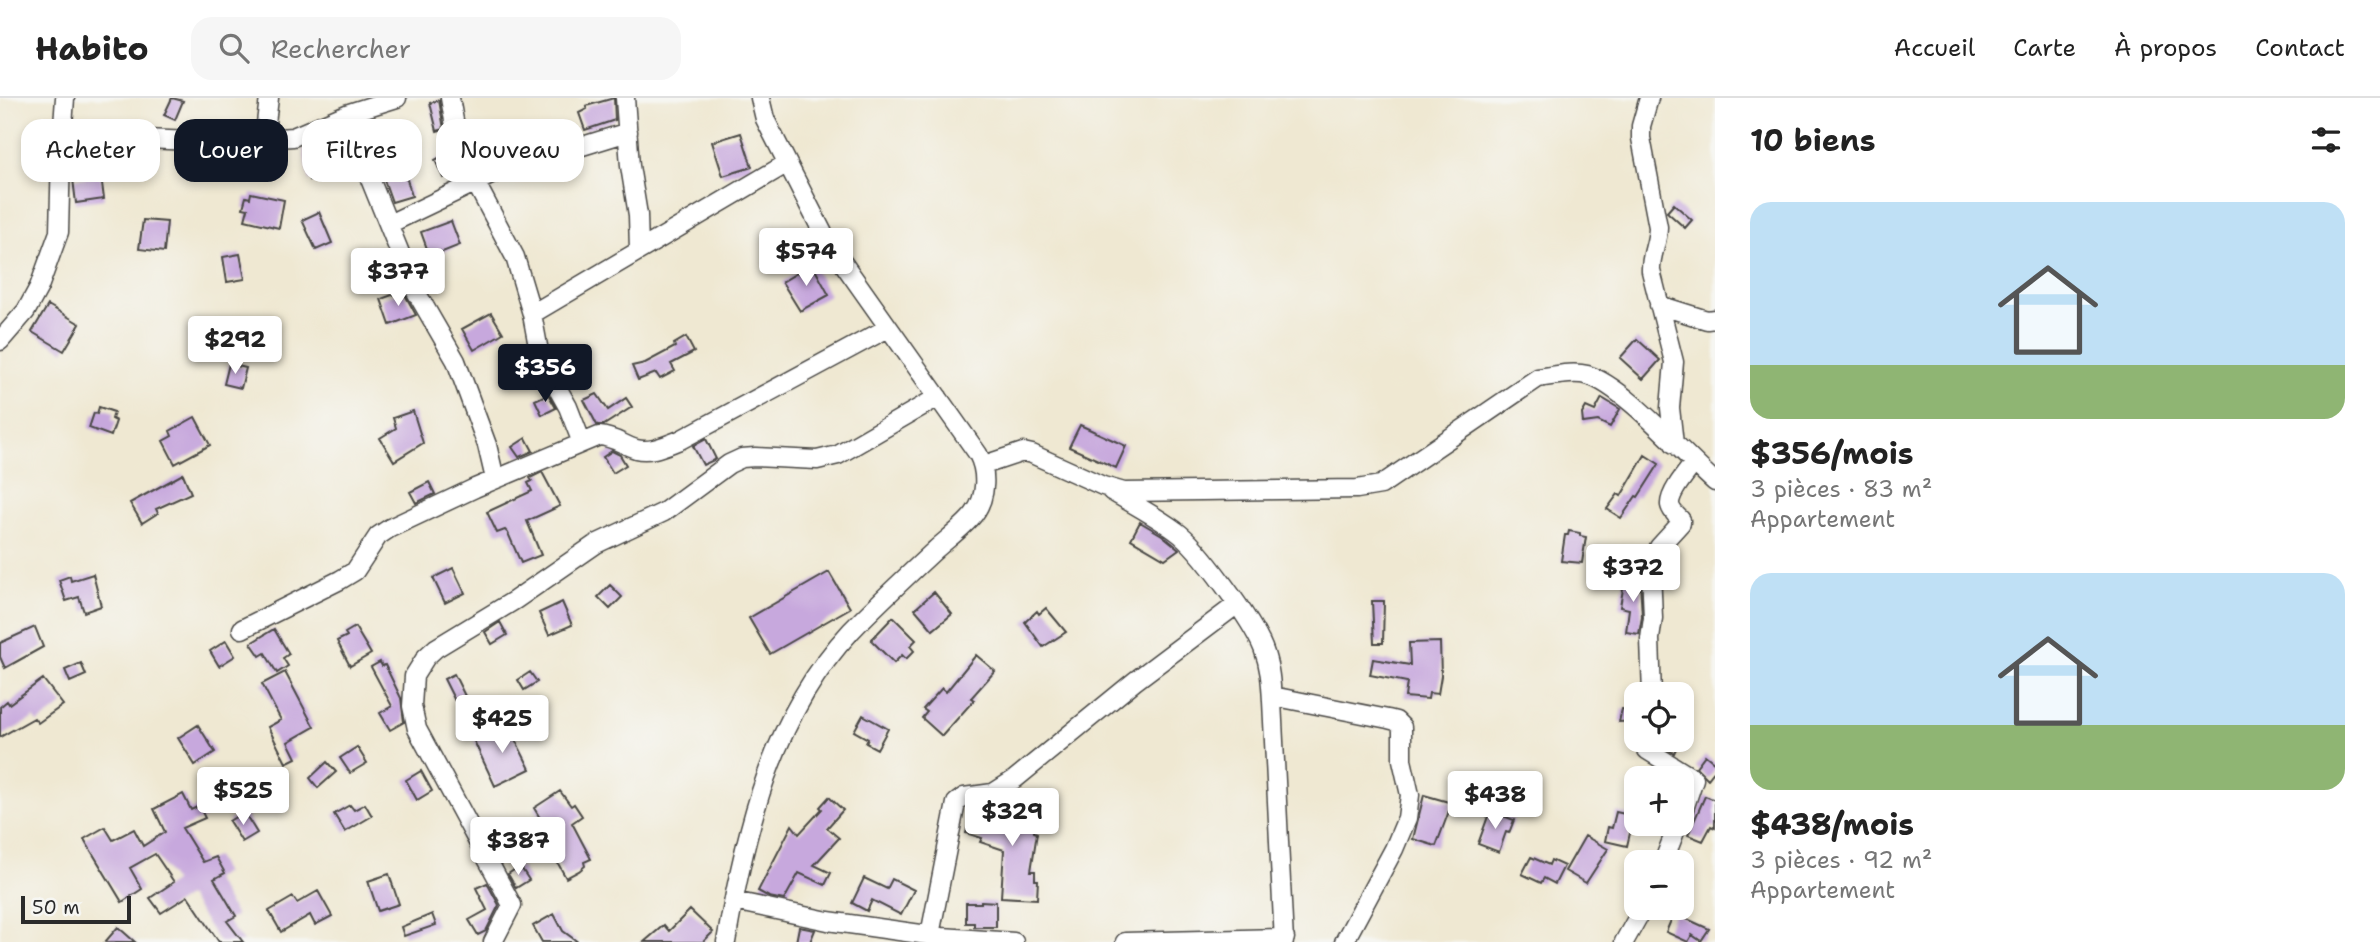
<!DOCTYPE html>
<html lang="fr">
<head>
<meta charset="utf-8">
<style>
  body { margin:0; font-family:"Shantell Sans",sans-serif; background:#f6f6f6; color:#222; height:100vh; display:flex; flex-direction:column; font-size:26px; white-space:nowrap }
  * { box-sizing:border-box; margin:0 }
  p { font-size:23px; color:#767676 }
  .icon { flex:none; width:38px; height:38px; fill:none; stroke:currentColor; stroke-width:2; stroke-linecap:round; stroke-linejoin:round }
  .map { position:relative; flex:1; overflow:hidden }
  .panel { display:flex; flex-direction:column; background:#fff; width:665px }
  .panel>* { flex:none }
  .top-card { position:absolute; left:21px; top:21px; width:665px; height:63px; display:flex; gap:14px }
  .buttons { position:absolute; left:1624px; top:584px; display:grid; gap:14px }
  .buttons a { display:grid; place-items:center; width:70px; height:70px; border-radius:14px; background:#fff; box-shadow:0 4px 10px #0003; font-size:35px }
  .scale { position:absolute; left:21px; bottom:18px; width:110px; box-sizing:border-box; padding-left:7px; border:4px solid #2b2b2b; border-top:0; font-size:19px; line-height:24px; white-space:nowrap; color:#2b2b2b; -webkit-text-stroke:5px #f6f6f2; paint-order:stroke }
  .price { position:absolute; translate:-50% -60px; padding:0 16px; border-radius:7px; background:#fff; color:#222; font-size:23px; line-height:46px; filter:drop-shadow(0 2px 4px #0008) }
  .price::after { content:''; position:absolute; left:50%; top:42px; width:21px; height:16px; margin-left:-10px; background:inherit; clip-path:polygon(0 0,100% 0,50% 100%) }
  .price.selected { background:#111827; color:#fff }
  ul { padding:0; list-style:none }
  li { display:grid; align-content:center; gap:14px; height:371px; padding:0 35px }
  li span { display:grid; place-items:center; height:217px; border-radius:21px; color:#555 }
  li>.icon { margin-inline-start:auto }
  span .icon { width:126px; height:126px; fill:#fffc; stroke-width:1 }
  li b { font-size:30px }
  h2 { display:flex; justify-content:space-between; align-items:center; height:84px; padding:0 35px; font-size:30px }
  .pill { padding:0 24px; border-radius:21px; background:#fff; box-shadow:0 4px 10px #0003; font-size:24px; line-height:63px }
  .pill.selected { background:#111827; color:#fff }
  header { display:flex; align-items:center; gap:42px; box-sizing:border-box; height:98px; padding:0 35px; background:#fff; border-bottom:2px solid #e0e0e0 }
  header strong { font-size:33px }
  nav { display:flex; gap:38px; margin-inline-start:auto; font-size:24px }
  .search { width:490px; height:63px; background:#f6f6f6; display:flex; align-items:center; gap:18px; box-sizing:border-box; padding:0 24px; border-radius:21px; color:#767676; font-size:26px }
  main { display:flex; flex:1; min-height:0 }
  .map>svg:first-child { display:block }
  .building { fill:#c7a8dd }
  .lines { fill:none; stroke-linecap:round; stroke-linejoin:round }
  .minor-casing { stroke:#484744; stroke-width:21 }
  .minor { stroke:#fff; stroke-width:18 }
</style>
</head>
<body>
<header>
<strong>Habito</strong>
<div class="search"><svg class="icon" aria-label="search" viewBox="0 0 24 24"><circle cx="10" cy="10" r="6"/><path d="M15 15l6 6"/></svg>Rechercher</div>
<nav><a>Accueil</a><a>Carte</a><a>À propos</a><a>Contact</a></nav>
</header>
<main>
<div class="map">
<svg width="1715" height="844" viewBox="0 0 1715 844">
  <rect width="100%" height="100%" fill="#f6f6f2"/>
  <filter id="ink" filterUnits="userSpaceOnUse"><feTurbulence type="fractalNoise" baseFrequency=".0143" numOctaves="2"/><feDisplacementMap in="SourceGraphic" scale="14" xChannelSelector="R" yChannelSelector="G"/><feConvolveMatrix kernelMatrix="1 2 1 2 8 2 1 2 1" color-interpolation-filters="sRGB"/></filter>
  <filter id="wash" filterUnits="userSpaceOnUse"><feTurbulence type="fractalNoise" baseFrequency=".00686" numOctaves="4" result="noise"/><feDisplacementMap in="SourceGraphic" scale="28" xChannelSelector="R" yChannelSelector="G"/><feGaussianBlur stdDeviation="1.57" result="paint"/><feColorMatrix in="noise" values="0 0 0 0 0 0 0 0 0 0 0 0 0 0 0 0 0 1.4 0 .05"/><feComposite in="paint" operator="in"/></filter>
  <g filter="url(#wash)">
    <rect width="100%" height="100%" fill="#efe8d2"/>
    <g id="blocks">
      <path class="building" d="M172,0L183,3L175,22L164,17Z
        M614,0L615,22L585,32L579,15L587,11L586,8Z
        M439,2L444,31L437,33L430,5Z
        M390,34L401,73L404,72L412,98L392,104L369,40Z
        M741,35L752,69L723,78L712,44Z
        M346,44L353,65L331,72L332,78L309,82L303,51L326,46L327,50Z
        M452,53L460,72L443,80L435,62Z
        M101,78L104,101L76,105L73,81Z
        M251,95L284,102L279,130L245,122L248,111L243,110L246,99L250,100Z
        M1674,106L1692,122L1685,130L1667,114Z
        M319,114L332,145L316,152L302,122Z
        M143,122L167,124L164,154L139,151Z
        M451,123L460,147L430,159L421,134Z
        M240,156L245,181L227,184L223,159Z
        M812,166L829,197L800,213L782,184Z
        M403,193L416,217L390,227L381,201Z
        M48,207L80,226L64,253L32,234Z
        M491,215L503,235L474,252L462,231Z
        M686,239L694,254L671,266L675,273L660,281L656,275L638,282L632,268L645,265L675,249L674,246Z
        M1637,241L1660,262L1643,281L1620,260Z
        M229,266L246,270L241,290L224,286Z
        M548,296L556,310L542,317L535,302Z
        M597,296L608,312L626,300L632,309L604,327H597L584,302Z
        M1602,300L1620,311L1610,329L1598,323L1583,325L1582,316L1586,309L1595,313Z
        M99,309L114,314L112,321L116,323L111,338L89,330L94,315L97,316Z
        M413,313L423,345L394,363L380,340L396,330L393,320Z
        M195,319L210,347L175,366L163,343L172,338L170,333Z
        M1080,327L1126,348L1116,370L1069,349Z
        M526,340L533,353L519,359L512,349Z
        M706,341L716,361L703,367L693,348Z
        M612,353L620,357L626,367L613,375L603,359Z
        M1645,357L1659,366L1638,399L1636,398L1621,420L1607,411L1618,396L1621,398Z
        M542,374L560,408L527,423L541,457L521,465L508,435L505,432L497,435L487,414L532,393L528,385L532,383L530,380Z
        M183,376L191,395L156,411L158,415L142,425L130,405Z
        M429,384L435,396L416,405L410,394Z
        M1140,424L1162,437L1179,451L1165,461L1131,441Z
        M1569,433L1580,435V438L1586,439L1582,465L1561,463L1565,437H1568Z
        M453,470L465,495L445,505L433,480Z
        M829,474L850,510L770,556L749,520Z
        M93,476L101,508L84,514L79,499L66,503L59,482L70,478L71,483Z
        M1625,479L1640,482L1642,519L1639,536L1626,534L1629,511L1620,509Z
        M610,487L622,499L610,511L598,499Z
        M934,494L952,516L933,532L915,511Z
        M1372,503H1384L1383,545H1374Z
        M562,504L572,527L549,537L539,515Z
        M1046,510L1066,534L1043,549L1025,524L1037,513L1039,516Z
        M893,519L916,542L910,548L914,553L906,561L902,557L894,565L871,542Z
        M500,524L507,537L492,546L485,534Z
        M35,529L43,549L5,570L0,559V545Z
        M355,529L371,556L350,568L337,543L347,538L345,535Z
        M274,531L289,556L283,560L288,568L277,575L265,555L260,558L251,545Z
        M226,543L235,558L219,568L210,553Z
        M1440,544L1441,578L1438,596L1429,595L1428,601L1405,599L1407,584L1370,577L1373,561L1410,567L1409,545Z
        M976,557L995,573L971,600L974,602L942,638L922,620L927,614L923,611L942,590L946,594Z
        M380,564L382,568L385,567L401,600L404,624L390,632L380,615L392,608L371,569Z
        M81,565L86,577L70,584L65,572Z
        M285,574L314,629L288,644L296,660L286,665L268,629L281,622L262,586Z
        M530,574L537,584L524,592L518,582Z
        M454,576L465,598L455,603L444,581Z
        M43,581L63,607L38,625L34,620L0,639V609L7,603L9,606Z
        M1622,611L1636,613V623L1619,624Z
        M863,617L888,631L877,651L866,645L868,641L854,633Z
        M198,627L215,654L195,667L178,640Z
        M508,627L530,671L495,688L474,643Z
        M1657,642H1680L1674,655L1657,645Z
        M357,649L367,665L350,675L340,660Z
        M1705,657L1715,665V672L1708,681L1696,669Z
        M327,664L336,674L318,690L310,680Z
        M421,673L432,693L417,702L406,682Z
        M560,693L571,708L574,706L582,718L572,725L591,761L584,764L585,768L579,773L566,780L549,749L513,768L508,758L513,755L504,738L540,720L534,710Z
        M183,696L191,712L199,708L205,720L182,730L203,764L216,759L225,775L214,781L236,818L227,823L243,844H219L188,798L161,815L150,800L174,784L155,756L130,770L142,791L122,804L84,741L105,729L113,742L134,731L143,748L165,734L154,711Z
        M1424,697L1452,705L1436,748L1413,741Z
        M1705,698L1715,702V730L1711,728L1703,743L1688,737Z
        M829,699L843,712L827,730L839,740L814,767L831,775L825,787L799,775L784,802L769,799L758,793L792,727L799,736L822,711L820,709Z
        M1017,699L1036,700L1034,734L1037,735L1031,773H1035V782H1038L1037,801L1001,799L1004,752L980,744L982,740L966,735L972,715L1016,728Z
        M365,706L372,718L345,734L334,716L350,707L354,712Z
        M1490,713L1514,722L1509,735L1506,734L1499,754L1478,746Z
        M244,714L257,735L242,744L229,723Z
        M1616,714L1634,718L1627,748L1605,743L1608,729L1612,730Z
        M1585,738L1608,751L1586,785L1565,773Z
        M1531,759L1549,767L1551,762L1564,768L1555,786L1544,780L1541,785L1522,776Z
        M520,768L529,782L516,790L508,776Z
        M389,776L399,806L378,813L368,783Z
        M864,780L887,791L892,781L914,792L901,817L872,802L867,813L852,805Z
        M487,785L499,807L486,833L478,837L469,822L487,812L476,790Z
        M318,793L332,818L315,827L310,817L281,834L269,813L293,799L297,805Z
        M981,803L996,804V829H974V825H966V805H981Z
        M690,812L713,834L703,844H644L664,827L669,833Z
        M1674,815L1709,831L1701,843L1692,837L1688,844L1666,834Z
        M432,816L436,827L404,838L401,829Z
        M554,816L563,833L578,844H542L533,828Z
        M118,829L135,844H105Z
        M799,829L815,832L810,844H796Z"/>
    </g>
  </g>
  <g filter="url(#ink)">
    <use href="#blocks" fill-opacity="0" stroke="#484744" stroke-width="2"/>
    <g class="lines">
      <defs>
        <path id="minor" d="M450,0L455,28L478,89L515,159L532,216L540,259L568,309L582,345
          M625,0L630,68L638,117L639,152
          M1649,0L1641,28V40L1658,129C1658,145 1650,158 1651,173L1674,264L1670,310L1674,346
          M349,15L368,76L415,192L456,263L487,347L495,381
          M264,42L269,0
          M61,55L123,40L214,44L293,39L349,15L397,0
          M389,126L514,66L563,54L628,34
          M1659,207L1707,222L1715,221
          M532,216L786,66
          M0,243L26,213L39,189L59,134L61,55L65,0
          M984,367L1023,354L1032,356L1103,388L1124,394L1357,391L1381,387L1538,280C1553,278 1572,273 1587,277C1623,287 1684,357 1715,384
          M1111,393C1133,406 1156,418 1176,433C1199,449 1252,523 1263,550C1270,568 1271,585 1272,603L1284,844
          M242,531L340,482L355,473L378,438L390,430L475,390L599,338C614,339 623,347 636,351C651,355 666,347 680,342L888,230
          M1652,597L1650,541L1653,520L1651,471L1659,449L1681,425V422C1677,418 1671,413 1670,407C1669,395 1687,374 1694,365
          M1272,598L1388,621L1396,623L1402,629V662L1410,697L1407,720L1394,751L1344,844
          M1645,642L1647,652L1694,681L1682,717
          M1663,765L1678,726
          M734,803L828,823L942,839L1014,844
          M930,837L956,705L964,699L993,695L1015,681L1135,583L1236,507
          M493,844L512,807L417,631L412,608L414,578L426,559L436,550L515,502L596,446L664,414L729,366L742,360L755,359L817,362L838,357L938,299
          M726,844C745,733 772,618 851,533C878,505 906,479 935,452C947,441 964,429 974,416C987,399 987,373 978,356L826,141L765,21L760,0
          M1125,844L1285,840
          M1624,844L1643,810"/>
      </defs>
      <use href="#minor" class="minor-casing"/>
      <use href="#minor" class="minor"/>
    </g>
  </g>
</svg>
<div class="buttons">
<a><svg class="icon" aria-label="locate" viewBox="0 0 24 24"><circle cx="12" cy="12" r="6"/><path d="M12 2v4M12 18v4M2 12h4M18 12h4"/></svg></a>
<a>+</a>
<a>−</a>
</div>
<div class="scale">50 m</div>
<b class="price" style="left:806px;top:190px">$574</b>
<b class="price" style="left:398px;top:210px">$377</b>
<b class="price" style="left:235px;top:278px">$292</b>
<b class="price selected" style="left:545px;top:306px">$356</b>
<b class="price" style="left:1633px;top:506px">$372</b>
<b class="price" style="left:502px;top:657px">$425</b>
<b class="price" style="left:243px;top:729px">$525</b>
<b class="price" style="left:1495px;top:733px">$438</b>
<b class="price" style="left:1012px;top:750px">$329</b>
<b class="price" style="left:518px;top:779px">$387</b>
<div class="top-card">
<a class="pill">Acheter</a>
<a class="pill selected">Louer</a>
<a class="pill">Filtres</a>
<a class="pill">Nouveau</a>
</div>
</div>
<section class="panel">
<h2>10 biens<svg class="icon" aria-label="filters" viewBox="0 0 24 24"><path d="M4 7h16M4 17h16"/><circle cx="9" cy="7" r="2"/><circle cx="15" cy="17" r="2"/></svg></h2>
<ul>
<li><span style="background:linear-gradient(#bfe0f5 75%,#8fb573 0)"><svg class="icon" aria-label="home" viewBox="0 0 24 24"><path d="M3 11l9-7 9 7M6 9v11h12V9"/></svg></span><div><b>$356/mois</b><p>3 pièces · 83 m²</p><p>Appartement</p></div></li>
<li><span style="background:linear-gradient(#bfe0f5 70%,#8fb573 0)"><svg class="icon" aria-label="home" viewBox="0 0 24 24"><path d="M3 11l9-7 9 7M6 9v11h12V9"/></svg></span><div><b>$438/mois</b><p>3 pièces · 92 m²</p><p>Appartement</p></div></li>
</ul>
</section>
</main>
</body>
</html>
